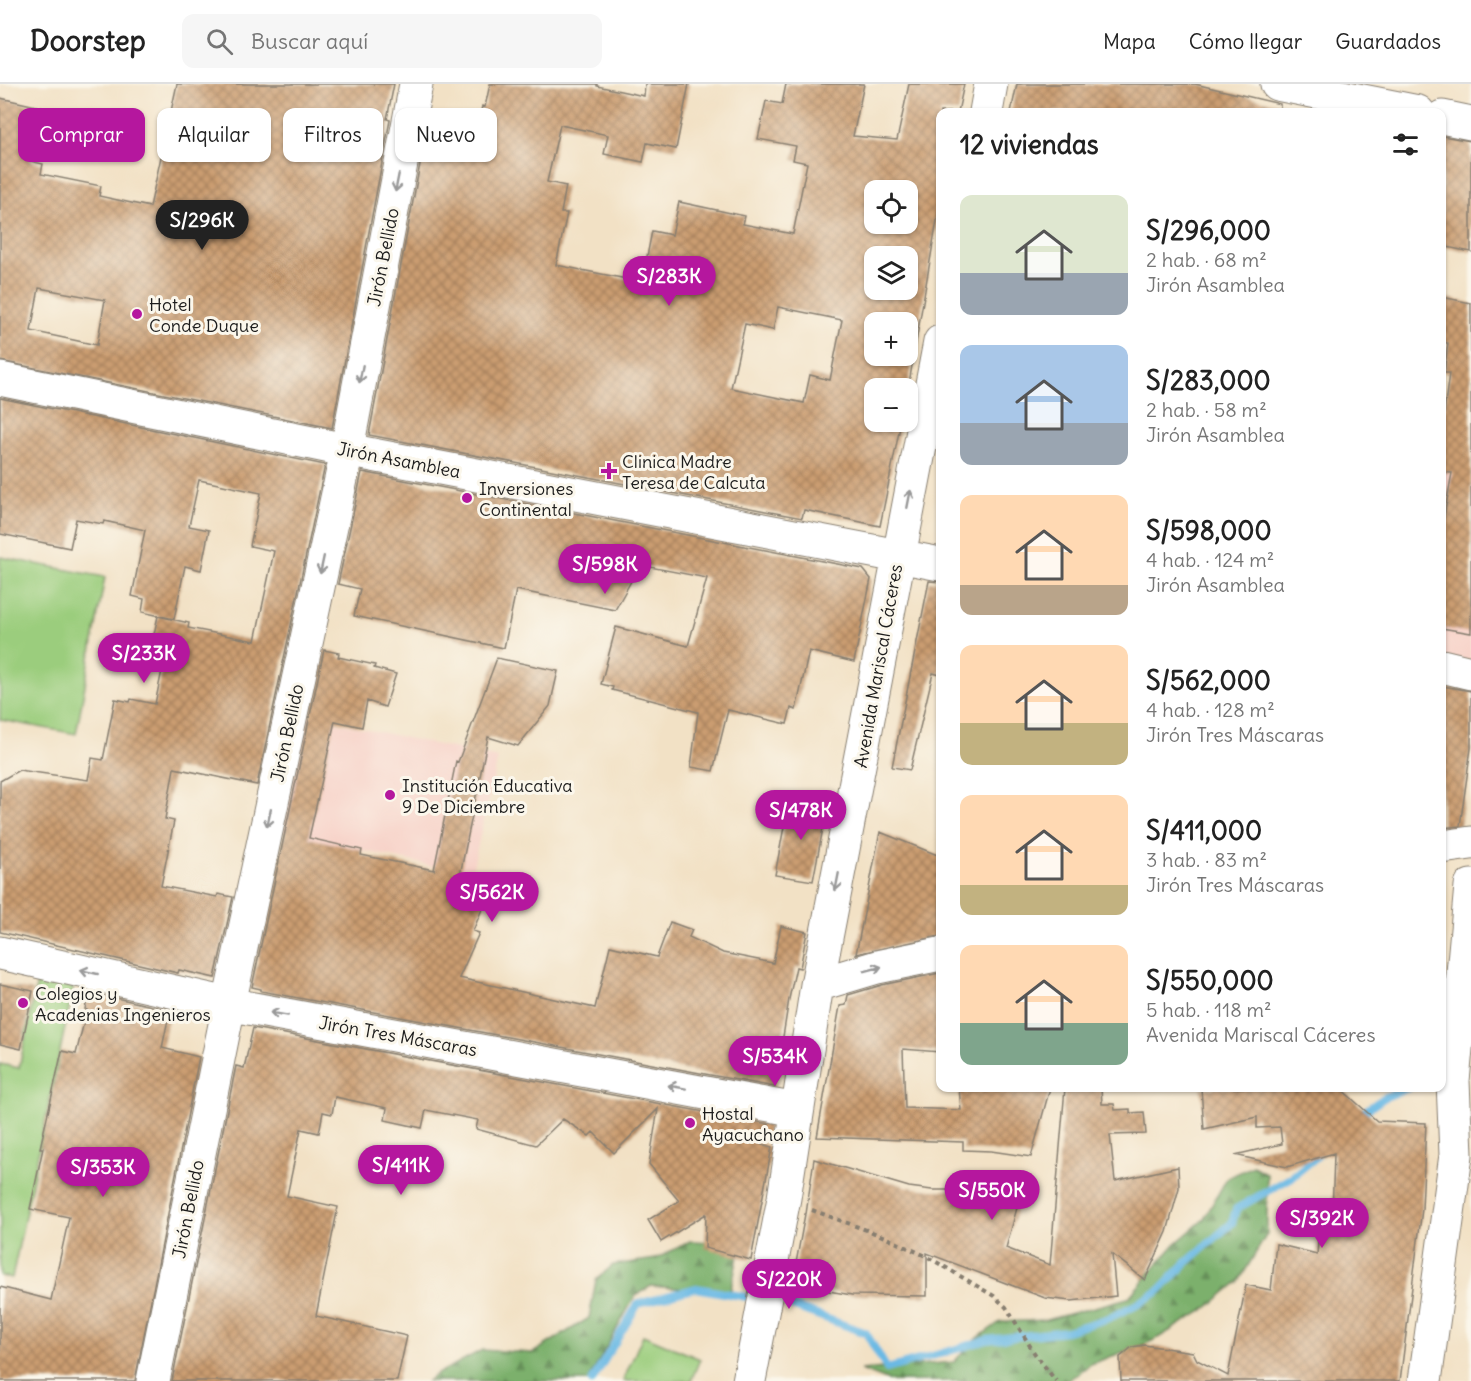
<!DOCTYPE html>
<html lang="es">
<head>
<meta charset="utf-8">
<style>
  body { margin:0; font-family:Delius,sans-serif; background:#f6f6f6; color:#222; height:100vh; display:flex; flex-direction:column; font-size:22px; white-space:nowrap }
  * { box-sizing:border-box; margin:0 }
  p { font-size:20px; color:#767676 }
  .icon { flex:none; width:33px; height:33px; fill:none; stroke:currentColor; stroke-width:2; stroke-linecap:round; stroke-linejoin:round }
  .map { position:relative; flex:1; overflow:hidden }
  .drawer { position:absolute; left:936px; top:24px; width:510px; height:984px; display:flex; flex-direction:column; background:#fff; border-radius:12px; box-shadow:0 2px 4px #0004 }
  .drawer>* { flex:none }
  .hud { position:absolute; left:18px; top:24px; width:570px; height:54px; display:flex; gap:12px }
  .fabs { position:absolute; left:864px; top:96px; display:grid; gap:12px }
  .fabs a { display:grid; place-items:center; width:54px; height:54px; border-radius:12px; background:#fff; box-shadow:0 2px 4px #0004; font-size:30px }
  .price { position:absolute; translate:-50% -51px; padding:0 14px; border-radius:21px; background:#b5179e; color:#fff; font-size:20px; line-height:39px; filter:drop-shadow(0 2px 3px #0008) }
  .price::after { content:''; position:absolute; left:50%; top:36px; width:18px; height:14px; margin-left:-9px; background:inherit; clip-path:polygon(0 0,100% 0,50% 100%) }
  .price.active { background:#222; color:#fff }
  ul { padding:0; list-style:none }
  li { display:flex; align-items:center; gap:18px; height:150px; padding:0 24px }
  li span { display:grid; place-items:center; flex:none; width:168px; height:120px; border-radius:12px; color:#555 }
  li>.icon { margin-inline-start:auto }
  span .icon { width:72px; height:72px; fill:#fffc; stroke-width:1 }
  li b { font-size:26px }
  h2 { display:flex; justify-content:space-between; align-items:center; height:72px; padding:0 24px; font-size:26px }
  .chip { padding:0 21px; border-radius:12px; background:#fff; box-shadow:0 2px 4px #0004; font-size:21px; line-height:54px }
  .chip.active { background:#b5179e; color:#fff }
  header { display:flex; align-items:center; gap:36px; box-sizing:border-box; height:84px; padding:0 30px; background:#fff; border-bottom:2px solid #e0e0e0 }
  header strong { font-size:28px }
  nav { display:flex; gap:33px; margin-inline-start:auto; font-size:21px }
  .search { width:420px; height:54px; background:#f6f6f6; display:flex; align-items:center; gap:15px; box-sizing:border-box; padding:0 21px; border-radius:12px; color:#767676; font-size:22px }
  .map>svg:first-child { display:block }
  .built { fill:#f7d1c7 }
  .green { fill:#9bcd7d; stroke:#5c744c; stroke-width:1.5 }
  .forest { fill:url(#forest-firs); stroke:#4c6644; stroke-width:1.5 }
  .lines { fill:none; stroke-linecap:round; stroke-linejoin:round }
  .stream { stroke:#6ab9e4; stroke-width:8 }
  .building { fill:url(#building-cross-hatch); fill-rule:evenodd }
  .minor-casing { stroke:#877e70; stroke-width:35 }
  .path { stroke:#877e70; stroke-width:4; stroke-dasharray:4.5 4.5; stroke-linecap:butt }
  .minor { stroke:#fff; stroke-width:33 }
  .oneway { stroke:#999 }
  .poi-dot { fill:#b5179e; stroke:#fbf7ec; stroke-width:2 }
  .labels { text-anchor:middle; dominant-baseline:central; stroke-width:6; stroke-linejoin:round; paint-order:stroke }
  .street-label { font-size:18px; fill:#1c1c1c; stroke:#fbf7ec }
  .poi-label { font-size:18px; fill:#1c1c1c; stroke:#fbf7ec; text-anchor:start }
</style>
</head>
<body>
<header>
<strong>Doorstep</strong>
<div class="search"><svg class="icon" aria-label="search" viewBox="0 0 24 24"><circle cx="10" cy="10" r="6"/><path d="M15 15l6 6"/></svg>Buscar aquí</div>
<nav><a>Mapa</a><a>Cómo llegar</a><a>Guardados</a></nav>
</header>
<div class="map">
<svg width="1471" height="1297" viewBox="0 0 1471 1297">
  <defs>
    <pattern id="forest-firs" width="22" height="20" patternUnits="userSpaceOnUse" patternTransform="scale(1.5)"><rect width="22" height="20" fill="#7cb06c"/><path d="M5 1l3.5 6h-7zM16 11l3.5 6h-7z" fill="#658e58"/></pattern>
    <pattern id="building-cross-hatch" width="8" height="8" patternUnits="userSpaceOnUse" patternTransform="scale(1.5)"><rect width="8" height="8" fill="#cb9d71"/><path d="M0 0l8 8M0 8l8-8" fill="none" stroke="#a47f5c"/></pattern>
  </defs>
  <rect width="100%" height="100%" fill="#fbf7ec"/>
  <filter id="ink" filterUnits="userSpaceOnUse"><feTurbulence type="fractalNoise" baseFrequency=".0167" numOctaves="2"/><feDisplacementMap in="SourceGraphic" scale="12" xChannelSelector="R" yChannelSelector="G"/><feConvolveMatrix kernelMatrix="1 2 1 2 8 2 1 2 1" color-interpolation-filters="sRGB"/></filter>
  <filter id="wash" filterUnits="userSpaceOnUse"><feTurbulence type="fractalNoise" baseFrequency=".008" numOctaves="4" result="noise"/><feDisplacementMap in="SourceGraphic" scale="24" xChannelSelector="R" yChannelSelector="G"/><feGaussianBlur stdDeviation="1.35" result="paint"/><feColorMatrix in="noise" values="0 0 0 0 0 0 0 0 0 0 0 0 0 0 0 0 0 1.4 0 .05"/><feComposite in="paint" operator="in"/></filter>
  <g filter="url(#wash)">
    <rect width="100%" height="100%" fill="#f2e1c5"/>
    <path class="built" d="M1442,388L1471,392V578L1442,572Z
      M307,632L498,674L471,791L282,748Z"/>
    <path class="green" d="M0,473L105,493L76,650L0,636Z
      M38,893L74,901L12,1194L0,1192V980L19,984Z
      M643,1251L700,1275L691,1297H623Z"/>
    <path class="forest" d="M1253,1082L1267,1090V1150L1239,1197L1206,1225L1153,1257L1091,1280L1067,1297H889L861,1286L954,1278L972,1258L1000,1238L1046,1236L1128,1214L1175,1160L1204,1135L1227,1094Z
      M690,1157L741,1159L730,1209L651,1202L635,1212L590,1293L591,1297H428L435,1291L482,1266L533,1269L589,1234L596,1196L613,1181L656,1175Z"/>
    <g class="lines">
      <path class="stream" d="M1358,1032L1385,1013L1408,1004
        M789,1221L866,1249L887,1285L987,1256L1067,1247L1109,1234L1139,1219L1159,1207L1186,1179L1232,1139L1236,1125L1292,1093L1322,1068
        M592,1297L638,1220L696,1204L758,1215"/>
    </g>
    <g id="blocks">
      <path class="building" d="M177,0H394L387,35L390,36L332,344L0,277V14L41,23L30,77L43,80L41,90L101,102L99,112L150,123ZM39,204L105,216L97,261L31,247Z
        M490,0H597V2L644,12L645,0H689L676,65L647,59L643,78L604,70L608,51L560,41L547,98L566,102L561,129H567L556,181L642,198L652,147L672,151L679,118L745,132L743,140L793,150L807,79L793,76L796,62L758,55L766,17L782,20L786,0H864L853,52L897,56L909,0H964L958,28H940V119L908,305L874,304V338H901L880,442L804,426L802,434L369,351L427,43L475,53L482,22L485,23ZM874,106H908V140H874ZM874,172H908V206H874ZM778,223L842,236L830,296L810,291L804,319L731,304L745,240L773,246ZM874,238H908V272H874Z
        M1017,0H1195L1280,20V28H1011Z
        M1442,52L1471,57V168L1442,162Z
        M1442,213L1471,219V549L1442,544V444L1452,389L1442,388V344L1449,289H1444L1448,259L1442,258Z
        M0,314L325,381L257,701L174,684L165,735L174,737L161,802L217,813L218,810L233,813L215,894L179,886L178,889L0,848V697L19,686L88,696L92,674L103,676L115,615L130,618L131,615L155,620L165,572L150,569L158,532L189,539L188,544L255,557L274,467L250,462L261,409L199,396L189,442L209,446L201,486L185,482L174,535L142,528L144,515L132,512L145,446L104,437L103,440L76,435L70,464L0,450Z
        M362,388L863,485L871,495L854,578L809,567L796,626L791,624L787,640L728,626L713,687L691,683L698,628L612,606L613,603L601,600L616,543L688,562L707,494L640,481L615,526L516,506L504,564L354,532L360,505L338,500Z
        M929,497L940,498V591L933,589L910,686L892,683Z
        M324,566L339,569L338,573L375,581L374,584L396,590L385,623L367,617L362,643L335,637L309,754L362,766L361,771L434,786L456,677L458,678L497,574L558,587L550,622L518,662L488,653L460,791L493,798L473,847L479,849L459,894L595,924L610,862L657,873L670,838L692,846L689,853L723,869L773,879L781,842L807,848L800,884L796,883L789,915L775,1003L261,907V905L252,903Z
        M1442,602L1471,607V664L1460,742L1442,744Z
        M789,716L827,723L813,797L775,791Z
        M880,748L940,772V852L856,870Z
        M940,889V968L903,965L905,1024L961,1026L959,1004H1050L1031,1073L991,1067L963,1066V1058L817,1053L840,922L846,921L848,911L882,901Z
        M0,900L33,907L21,965L0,960Z
        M89,908L170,926L162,964L199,973L135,1297H0V1203L51,1216L69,1133L30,1125L43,1064H40L62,967L76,970L87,926L85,925Z
        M253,944L769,1040L767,1052L750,1051V1056L772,1063L751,1176L705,1164L706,1130L661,1158L648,1136L679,1117L649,1080L658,1025L614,1069L593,1048L589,1052L563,1035L536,1061L476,1045L478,1036L426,1026L422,1044L385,1036L387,1024L335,1013L332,1030L323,1028L319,1049L301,1045L287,1112L338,1123L316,1232L407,1252L397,1297H172L236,982L244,984Z
        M1065,1004H1101L1102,1020H1114L1115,1026L1130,1025V1029L1144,1028L1146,1050L1110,1051L1115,1097L1178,1083L1179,1104L1167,1148L1145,1196L1112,1170L1116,1212L1071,1217L1045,1214L927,1169V1212L852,1211L792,1201L805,1130H806L814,1075L909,1103L932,1106H960L1020,1113L1006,1164L1050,1181Z
        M1201,1004H1340L1377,1037L1426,1039L1422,1125L1400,1297H1121L1120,1273L1132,1263L1144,1261L1193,1268L1197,1276L1228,1292L1246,1201L1271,1206L1276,1160L1317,1170L1320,1134H1332L1334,1069L1287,1083L1235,1071L1282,1060L1280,1043L1257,1044V1033L1204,1045Z"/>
    </g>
  </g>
  <g filter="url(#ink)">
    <use href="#blocks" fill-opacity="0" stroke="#877e70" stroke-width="1.5"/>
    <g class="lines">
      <defs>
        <path id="minor" d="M1277,0L1418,28
          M986,28L991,0
          M1442,33L1471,39
          M0,295L331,363L940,480
          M1442,582L1471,589
          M1442,763L1471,759
          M0,869L238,922L797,1026
          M817,901L877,883L940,870
          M153,1297L232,906L343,386L416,0
          M749,1297L784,1114L817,901L940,258
          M1425,1297L1456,1071L1453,997L1471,802"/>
      </defs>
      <use href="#minor" class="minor-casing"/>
      <path class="path" d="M812,1126L880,1151L928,1173L994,1212L1006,1223L1035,1270L1056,1297"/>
      <use href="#minor" class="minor"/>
    </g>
    <defs><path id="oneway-shaft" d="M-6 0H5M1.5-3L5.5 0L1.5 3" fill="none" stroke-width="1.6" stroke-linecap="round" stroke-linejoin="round" transform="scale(1.5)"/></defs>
    <g class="oneway">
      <use href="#oneway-shaft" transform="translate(397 99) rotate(101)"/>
      <use href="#oneway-shaft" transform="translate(361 290) rotate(101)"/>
      <use href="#oneway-shaft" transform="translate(909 415) rotate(-79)"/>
      <use href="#oneway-shaft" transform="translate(322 481) rotate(102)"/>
      <use href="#oneway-shaft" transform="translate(269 734) rotate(102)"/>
      <use href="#oneway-shaft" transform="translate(837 798) rotate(101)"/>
      <use href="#oneway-shaft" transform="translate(873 885) rotate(-15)"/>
      <use href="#oneway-shaft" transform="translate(89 888) rotate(-167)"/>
      <use href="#oneway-shaft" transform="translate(279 930) rotate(-170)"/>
      <use href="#oneway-shaft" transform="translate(677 1003) rotate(-170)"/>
    </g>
  </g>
  <g class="poi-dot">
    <circle cx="137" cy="230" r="6"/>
    <path d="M606 378h6v6h6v6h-6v6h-6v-6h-6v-6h6z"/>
    <circle cx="467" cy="414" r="6"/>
    <circle cx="390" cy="711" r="6"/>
    <circle cx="23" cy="919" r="6"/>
    <circle cx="690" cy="1039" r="6"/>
  </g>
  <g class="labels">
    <g class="street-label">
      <text transform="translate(383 173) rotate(-79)">Jirón Bellido</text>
      <text transform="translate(399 376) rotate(11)">Jirón Asamblea</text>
      <text transform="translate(878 582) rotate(-80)">Avenida Mariscal Cáceres</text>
      <text transform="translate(287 649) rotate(-78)">Jirón Bellido</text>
      <text transform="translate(398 952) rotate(10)">Jirón Tres Máscaras</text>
      <text transform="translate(188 1125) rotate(-79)">Jirón Bellido</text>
    </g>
    <g class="poi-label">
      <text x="149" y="220">Hotel<tspan x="149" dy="21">Conde Duque</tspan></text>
      <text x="622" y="377">Clinica Madre<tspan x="622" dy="21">Teresa de Calcuta</tspan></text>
      <text x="479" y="404">Inversiones<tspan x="479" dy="21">Continental</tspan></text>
      <text x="402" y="701">Institución Educativa<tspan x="402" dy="21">9 De Diciembre</tspan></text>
      <text x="35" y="909">Colegios y<tspan x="35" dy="21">Acadenias Ingenieros</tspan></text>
      <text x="702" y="1029">Hostal<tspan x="702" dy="21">Ayacuchano</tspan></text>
    </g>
  </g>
</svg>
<div class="fabs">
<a><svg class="icon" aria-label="locate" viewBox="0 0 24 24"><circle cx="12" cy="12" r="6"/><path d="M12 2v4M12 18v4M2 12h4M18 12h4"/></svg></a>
<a><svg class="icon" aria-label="layers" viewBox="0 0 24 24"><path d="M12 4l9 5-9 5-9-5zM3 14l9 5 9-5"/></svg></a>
<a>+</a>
<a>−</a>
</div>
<b class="price active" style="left:202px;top:167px">S/296K</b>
<b class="price" style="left:669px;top:223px">S/283K</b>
<b class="price" style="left:605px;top:511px">S/598K</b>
<b class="price" style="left:144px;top:600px">S/233K</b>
<b class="price" style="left:801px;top:757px">S/478K</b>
<b class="price" style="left:492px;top:839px">S/562K</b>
<b class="price" style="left:775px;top:1003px">S/534K</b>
<b class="price" style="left:401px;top:1112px">S/411K</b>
<b class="price" style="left:103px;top:1114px">S/353K</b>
<b class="price" style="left:992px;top:1137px">S/550K</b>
<b class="price" style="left:1322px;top:1165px">S/392K</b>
<b class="price" style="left:789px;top:1226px">S/220K</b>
<div class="hud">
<a class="chip active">Comprar</a>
<a class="chip">Alquilar</a>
<a class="chip">Filtros</a>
<a class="chip">Nuevo</a>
</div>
<section class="drawer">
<h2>12 viviendas<svg class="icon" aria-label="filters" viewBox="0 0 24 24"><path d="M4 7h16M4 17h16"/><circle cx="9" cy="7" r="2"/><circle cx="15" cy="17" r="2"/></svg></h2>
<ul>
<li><span style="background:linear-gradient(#dfe7d0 65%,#9aa5b1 0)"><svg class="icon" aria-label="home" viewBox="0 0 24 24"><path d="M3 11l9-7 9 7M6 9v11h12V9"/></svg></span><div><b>S/296,000</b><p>2 hab. · 68 m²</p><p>Jirón Asamblea</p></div></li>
<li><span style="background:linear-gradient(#a9c7e8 65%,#9aa5b1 0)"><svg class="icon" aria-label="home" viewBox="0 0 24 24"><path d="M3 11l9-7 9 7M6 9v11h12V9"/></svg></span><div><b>S/283,000</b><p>2 hab. · 58 m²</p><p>Jirón Asamblea</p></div></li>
<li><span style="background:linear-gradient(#ffd9b3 75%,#b9a48a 0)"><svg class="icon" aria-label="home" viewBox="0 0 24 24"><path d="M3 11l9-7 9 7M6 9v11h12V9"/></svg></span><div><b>S/598,000</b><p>4 hab. · 124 m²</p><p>Jirón Asamblea</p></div></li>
<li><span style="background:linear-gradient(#ffd9b3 65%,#c2b280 0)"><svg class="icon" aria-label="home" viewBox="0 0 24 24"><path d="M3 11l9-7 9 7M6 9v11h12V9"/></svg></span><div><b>S/562,000</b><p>4 hab. · 128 m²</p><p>Jirón Tres Máscaras</p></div></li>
<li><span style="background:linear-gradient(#ffd9b3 75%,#c2b280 0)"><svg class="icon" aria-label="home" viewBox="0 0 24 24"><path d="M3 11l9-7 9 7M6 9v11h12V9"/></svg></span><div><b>S/411,000</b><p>3 hab. · 83 m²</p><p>Jirón Tres Máscaras</p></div></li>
<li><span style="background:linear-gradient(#ffd9b3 65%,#7fa58c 0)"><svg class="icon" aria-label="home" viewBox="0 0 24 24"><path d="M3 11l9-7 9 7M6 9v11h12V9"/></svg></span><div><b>S/550,000</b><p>5 hab. · 118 m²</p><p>Avenida Mariscal Cáceres</p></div></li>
</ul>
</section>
</div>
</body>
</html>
